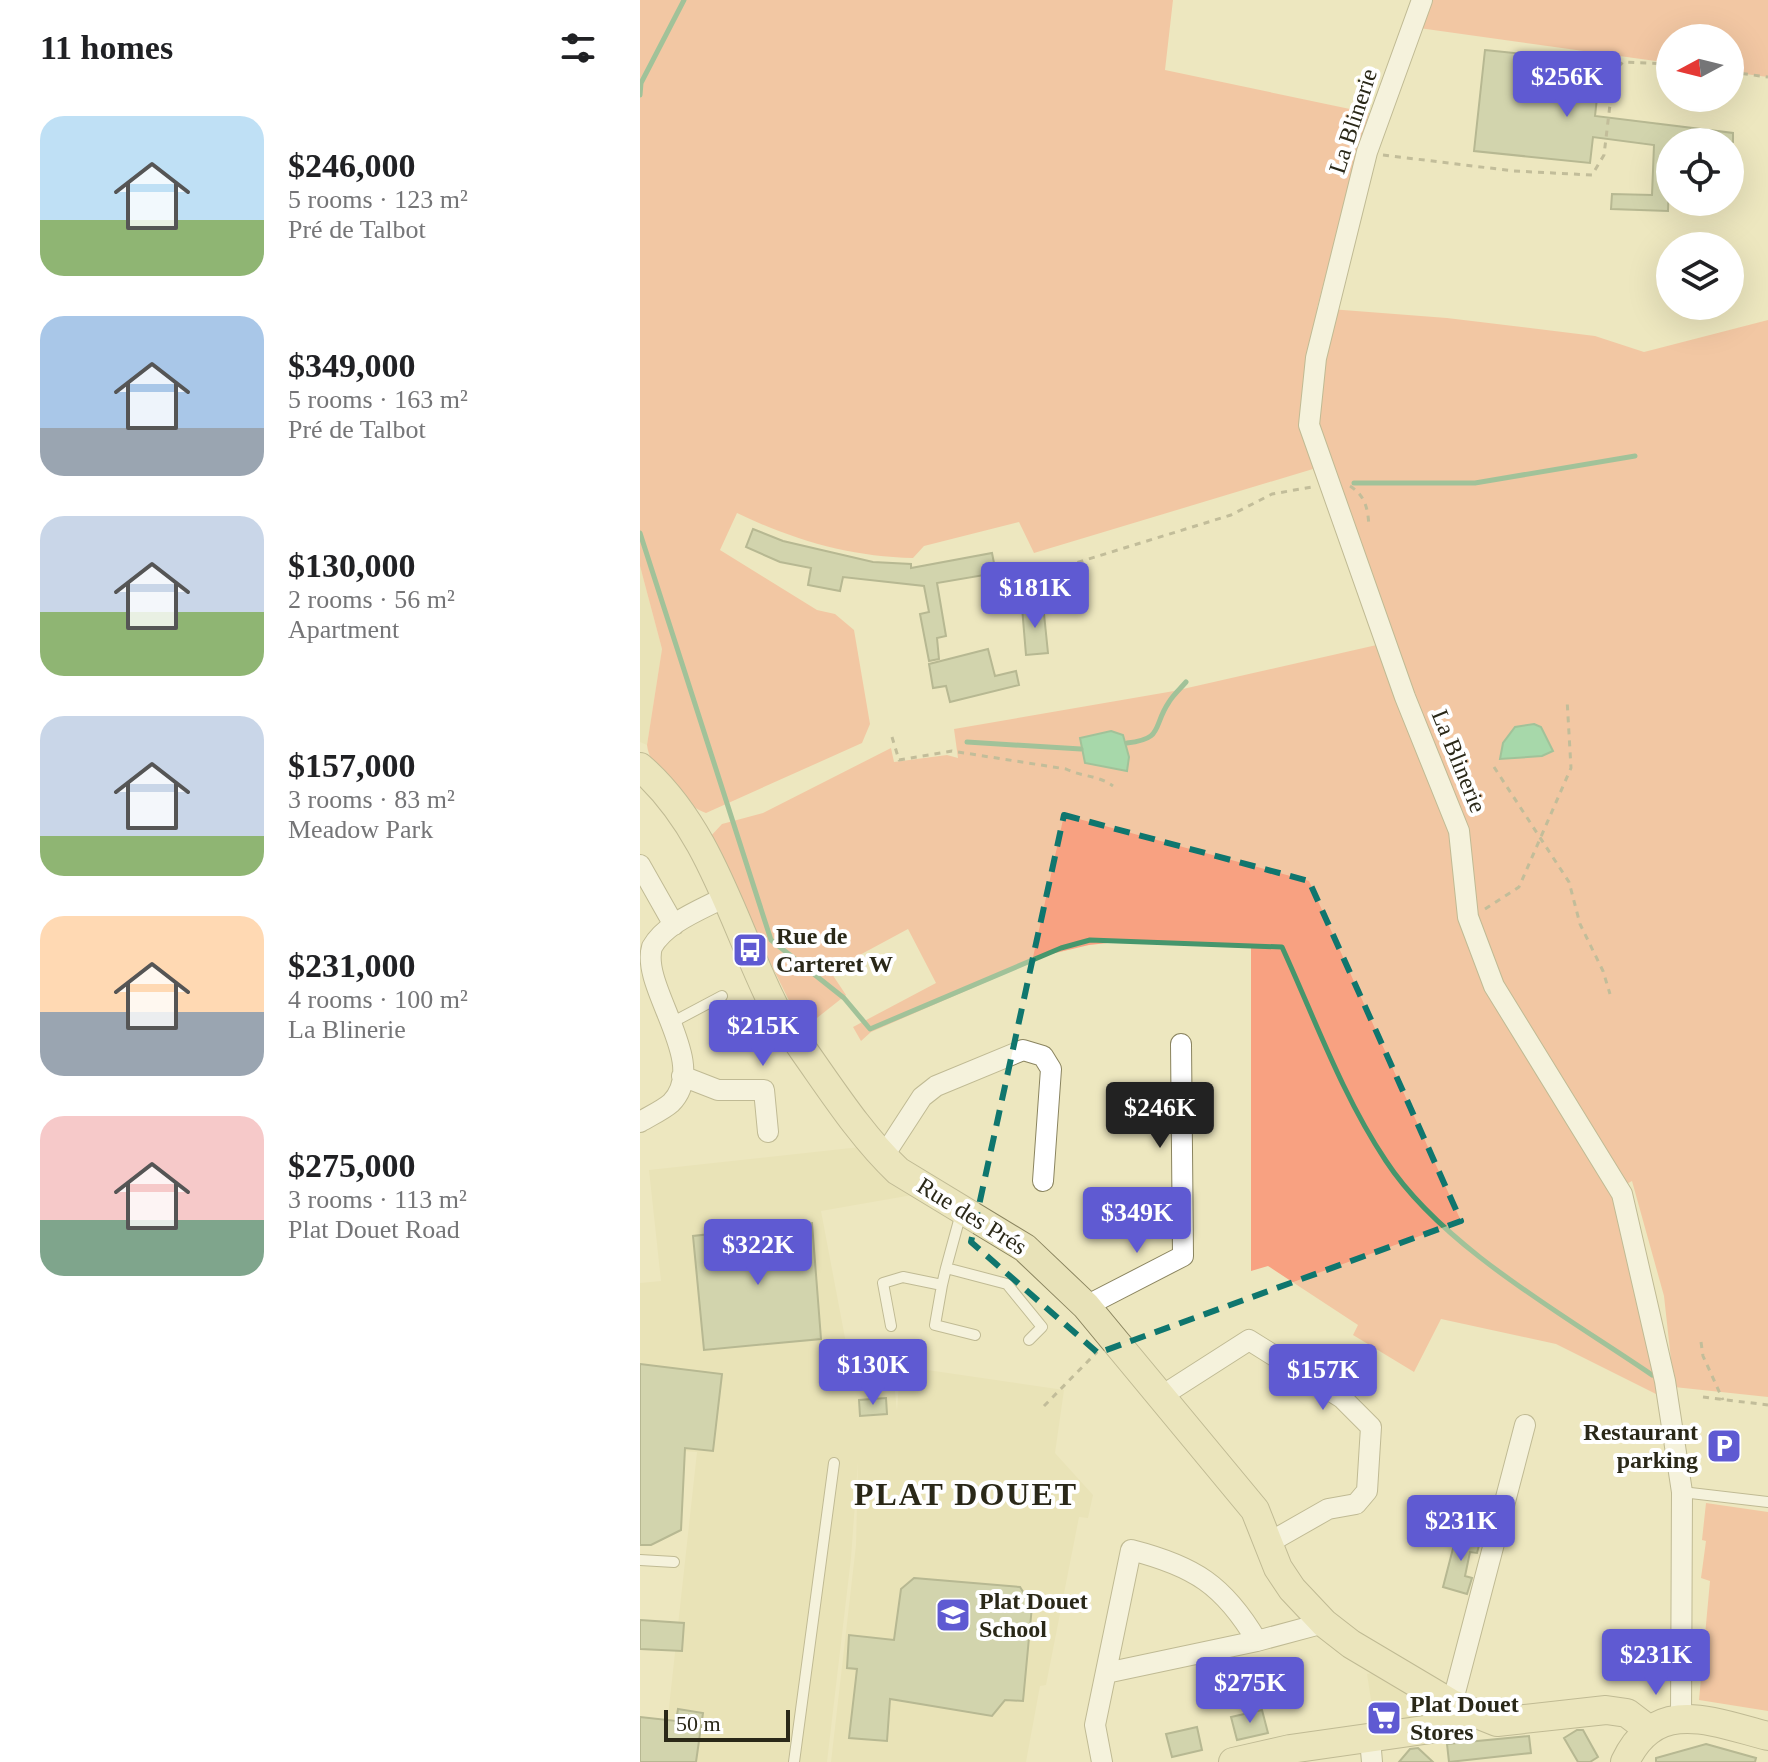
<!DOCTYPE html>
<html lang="en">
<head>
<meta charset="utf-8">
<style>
  body { margin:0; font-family:Georgia,serif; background:#f2f2f2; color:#202124; height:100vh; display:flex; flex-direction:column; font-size:30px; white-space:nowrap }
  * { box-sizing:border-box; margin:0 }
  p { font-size:26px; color:#757577 }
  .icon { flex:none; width:44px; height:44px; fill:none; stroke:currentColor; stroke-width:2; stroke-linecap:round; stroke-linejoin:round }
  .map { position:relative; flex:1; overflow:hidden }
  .side { display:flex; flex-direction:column; background:#fff; width:640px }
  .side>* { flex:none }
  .needle { width:52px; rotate:263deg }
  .controls { position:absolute; left:1016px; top:24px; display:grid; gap:16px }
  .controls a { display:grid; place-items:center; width:88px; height:88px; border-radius:50%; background:#fff; box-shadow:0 8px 32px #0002; font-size:40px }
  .scale { position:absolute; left:24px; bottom:20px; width:126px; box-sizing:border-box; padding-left:8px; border:4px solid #2a2818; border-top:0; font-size:22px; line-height:28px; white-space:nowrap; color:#2a2818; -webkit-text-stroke:6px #fff; paint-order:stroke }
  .price { position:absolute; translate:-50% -68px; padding:0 18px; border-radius:8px; background:#5f5ad2; color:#fff; font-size:26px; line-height:52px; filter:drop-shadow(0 2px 4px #0008) }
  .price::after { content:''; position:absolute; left:50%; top:48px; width:24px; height:18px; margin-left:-12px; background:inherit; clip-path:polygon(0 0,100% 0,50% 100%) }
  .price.current { background:#222; color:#fff }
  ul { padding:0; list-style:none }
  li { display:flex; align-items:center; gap:24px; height:200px; padding:0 40px }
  li span { display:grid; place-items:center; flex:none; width:224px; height:160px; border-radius:24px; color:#555 }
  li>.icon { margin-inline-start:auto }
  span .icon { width:96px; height:96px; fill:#fffc; stroke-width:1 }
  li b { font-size:34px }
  h2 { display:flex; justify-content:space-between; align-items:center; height:96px; padding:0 40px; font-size:34px }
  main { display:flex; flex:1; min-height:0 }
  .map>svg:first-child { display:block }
  .built { fill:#e5ddad }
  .green { fill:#f8a181 }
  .water { fill:#52c590; stroke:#46966c; stroke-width:2 }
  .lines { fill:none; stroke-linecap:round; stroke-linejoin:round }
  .stream { stroke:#46966c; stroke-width:5 }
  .building { fill:#b2bd97; stroke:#757f5b; stroke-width:2 }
  .service-casing { stroke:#8a845f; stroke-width:12 }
  .minor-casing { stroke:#8a845f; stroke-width:22 }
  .secondary-casing { stroke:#8a845f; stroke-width:30 }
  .path { stroke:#8e8a6d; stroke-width:3; stroke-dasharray:6 6; stroke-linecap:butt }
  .service { stroke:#fff; stroke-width:10 }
  .minor { stroke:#fff; stroke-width:20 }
  .secondary { stroke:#e8e2b8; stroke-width:28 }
  .marked { fill:none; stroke:#0f766e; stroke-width:6; stroke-dasharray:16 10; stroke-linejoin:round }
  .labels { text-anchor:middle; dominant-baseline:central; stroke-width:8; stroke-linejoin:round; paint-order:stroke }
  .street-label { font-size:24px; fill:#2a2818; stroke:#fff }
  .poi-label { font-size:24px; font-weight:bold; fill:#2a2818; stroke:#fff; text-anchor:start }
  .district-label { font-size:32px; font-weight:bold; letter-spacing:2px; fill:#2a2818; stroke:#fff }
</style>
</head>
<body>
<main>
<section class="side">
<h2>11 homes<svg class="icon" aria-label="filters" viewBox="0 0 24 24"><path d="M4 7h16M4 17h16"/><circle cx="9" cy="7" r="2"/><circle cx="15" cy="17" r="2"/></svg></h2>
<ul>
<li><span style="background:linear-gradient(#bfe0f5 65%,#8fb573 0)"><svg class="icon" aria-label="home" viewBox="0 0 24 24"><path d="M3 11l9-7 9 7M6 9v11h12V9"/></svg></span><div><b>$246,000</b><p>5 rooms · 123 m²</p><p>Pré de Talbot</p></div></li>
<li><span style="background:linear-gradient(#a9c7e8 70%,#9aa5b1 0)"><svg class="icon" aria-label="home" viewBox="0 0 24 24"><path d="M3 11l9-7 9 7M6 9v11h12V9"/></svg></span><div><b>$349,000</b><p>5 rooms · 163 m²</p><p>Pré de Talbot</p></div></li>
<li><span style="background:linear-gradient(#c9d6e8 60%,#8fb573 0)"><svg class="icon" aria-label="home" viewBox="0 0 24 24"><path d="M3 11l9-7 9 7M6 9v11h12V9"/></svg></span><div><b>$130,000</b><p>2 rooms · 56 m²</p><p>Apartment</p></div></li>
<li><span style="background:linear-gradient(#c9d6e8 75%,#8fb573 0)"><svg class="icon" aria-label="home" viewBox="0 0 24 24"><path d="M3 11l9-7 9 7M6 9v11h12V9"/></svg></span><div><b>$157,000</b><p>3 rooms · 83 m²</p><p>Meadow Park</p></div></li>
<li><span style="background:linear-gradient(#ffd9b3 60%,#9aa5b1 0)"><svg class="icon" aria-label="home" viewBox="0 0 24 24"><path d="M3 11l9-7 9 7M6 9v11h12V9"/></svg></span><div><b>$231,000</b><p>4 rooms · 100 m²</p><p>La Blinerie</p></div></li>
<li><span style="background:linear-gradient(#f6c9c9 65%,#7fa58c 0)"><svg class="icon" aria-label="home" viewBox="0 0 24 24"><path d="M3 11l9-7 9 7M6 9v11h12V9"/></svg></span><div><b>$275,000</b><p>3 rooms · 113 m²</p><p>Plat Douet Road</p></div></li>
</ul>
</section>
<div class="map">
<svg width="1128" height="1762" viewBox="0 0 1128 1762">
  <rect width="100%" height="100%" fill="#ede7bf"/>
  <path class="built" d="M0,566L22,649L7,745L0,742Z
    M220,1147L278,1194L181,1211L209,1359L252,1362L257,1411L260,1366L424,1390L415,1453L453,1495L448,1518L439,1517L406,1685L400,1686L386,1762H191L216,1545L218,1462L211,1558L187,1762H23L57,1452L0,1448V1283L21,1281L9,1170Z
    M738,1672L782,1697L785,1719L735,1726L727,1674Z"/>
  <path class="green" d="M0,0H533L525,70L729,113L677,308L807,318L955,336L1004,352L1128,320V1397L1034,1387L1024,1296L992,1181L974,1191L1018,1395L916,1344L801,1319L774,1372L713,1335L718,1325L628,1266L611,1271V948L477,942L449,945L411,954L231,1032L221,1041L213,1027L296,983L268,929L190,971L206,995L163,1029L69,838L82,824L123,813L251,748L254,762L307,755L318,758L314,729L534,691L741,644L673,469L394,553L379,522L284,546L273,558C211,557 153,540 97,513L80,550L177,610L195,614L214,630L230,724L222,743L66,813C42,804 10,771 7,745L22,649L0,566Z
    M789,0H1128V77L1090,72V38H1030V63L779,28Z
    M1066,1503L1128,1512V1711L1059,1700L1070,1581L1061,1578L1066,1541L1062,1540Z"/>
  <path class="water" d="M894,724L901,727L913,751L902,756L860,759L863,743L875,727Z
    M471,731L483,735L489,757L487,771L445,763L440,738Z"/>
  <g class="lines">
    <path class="stream" d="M0,95L1,83L44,0
      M714,483H835L995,456
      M0,533L131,940L204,998L230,1029L421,948L450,940L642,947C675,1019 702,1095 746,1161C803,1248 926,1316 1012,1375
      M327,742L441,749
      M487,743C524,739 512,727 529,702C533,695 540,689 546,682"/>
  </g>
  <path class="building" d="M845,50L961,62L955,116L1093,133V142H1030L1028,211L971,209L972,194L1012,195L1014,145L953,137L950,163L834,151Z
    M113,529L143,541L233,562L271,564V568L352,553L356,573L297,583L306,636L297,638L299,659L289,661L280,614L289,612L284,586L203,577L200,591L168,585L171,568L140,562L106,547Z
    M403,604L408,653L386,655L382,607Z
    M348,649L355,676L376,671L379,685L310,702L306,686L293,688L289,664Z
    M172,1223L181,1339L64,1350L53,1236Z
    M0,1364L82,1374L73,1451L45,1448L41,1530L11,1545H0Z
    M246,1398L247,1414L220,1416L219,1400Z
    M817,1533L841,1538L837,1553L830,1552L825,1576L832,1578L827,1594L803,1587Z
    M274,1578L380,1587L392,1606L383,1701L365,1700L352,1716L250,1699L247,1741L209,1738L217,1669L207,1668L209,1635L254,1640L261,1589Z
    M0,1620L44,1623L42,1651L0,1649Z
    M38,1709L63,1713L56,1762H0V1717L36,1721Z
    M622,1710L628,1733L597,1740L591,1717Z
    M557,1727L562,1750L532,1757L526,1734Z
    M937,1730H943L958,1757L950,1762H938L924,1738Z
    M889,1736L891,1753L809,1762L807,1744Z
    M1066,1744L1116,1758L1115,1762H1016V1758Z
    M778,1748L793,1762H759L770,1749Z"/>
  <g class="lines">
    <defs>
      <path id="service" d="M31,1023L82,996
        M321,1213L306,1268L367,1284L402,1327L389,1340
        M302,1285L295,1325L335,1335
        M251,1326L243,1283L263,1277L302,1285L306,1268
        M1042,1492L1128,1502
        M0,1560L34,1562
        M154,1762L194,1463"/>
      <path id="minor" d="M782,0L727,152L676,358L669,425L765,697L819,831L828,917L854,986L982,1194L1025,1381L1042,1492L1041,1719
        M0,865L34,925
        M42,1076L78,1090H124L128,1132
        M0,1122C10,1116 23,1110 31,1103C71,1063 0,988 12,947C26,922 63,909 87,896
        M243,1157L282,1097L296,1086L383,1050L403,1056L411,1069L403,1181
        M446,1306L543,1256L541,1044
        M520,1397L609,1340L702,1398L731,1427L727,1491L716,1504L688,1509L630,1542
        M466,1673L617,1641
        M812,1704L885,1425
        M730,1739L732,1762
        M462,1762L455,1725L491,1550C554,1566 584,1585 617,1641L684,1623"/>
      <path id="secondary" d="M0,767C69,827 92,920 131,1000C139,1018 153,1034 164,1051C193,1092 222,1137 258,1171L385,1248L446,1306L615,1510L638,1568L652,1589L684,1623L711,1644L812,1704L857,1722L966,1710L987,1713L1008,1729
        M593,1762L650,1749L812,1726L827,1711
        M985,1762C1016,1696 1073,1722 1128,1736"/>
    </defs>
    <use href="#service" class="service-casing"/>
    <use href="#minor" class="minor-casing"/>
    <use href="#secondary" class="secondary-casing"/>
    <path class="path" d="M1090,72L1128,77
      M743,155L874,171L952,175L964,155L974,71L983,62L1030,64
      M710,486C726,496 728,510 729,527
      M426,566L591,515L632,494L672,487
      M252,737L259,760L312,751L426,769C442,777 458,775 473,786
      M854,767L929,882L940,924L963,971L970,994
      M845,909L879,887L931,768L927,699
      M1061,1342L1063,1356L1083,1400
      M1063,1397L1128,1405
      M404,1406L457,1352"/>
    <use href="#service" class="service"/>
    <use href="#minor" class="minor"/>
    <use href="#secondary" class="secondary"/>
  </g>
  <path d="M0 0H1128V1762H0ZM424,815L669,881L821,1221L458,1353L331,1242Z" fill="#ede7bf" fill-opacity=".55" fill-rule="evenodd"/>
  <path class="marked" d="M424,815L669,881L821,1221L458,1353L331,1242Z"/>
  <defs>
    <symbol id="bus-square" viewBox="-11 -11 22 22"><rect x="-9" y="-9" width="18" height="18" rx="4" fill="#5f5ad2" stroke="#fff"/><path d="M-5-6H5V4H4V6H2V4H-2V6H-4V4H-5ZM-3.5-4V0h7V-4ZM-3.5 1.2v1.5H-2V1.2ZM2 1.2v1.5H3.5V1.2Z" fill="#fff"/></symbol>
    <symbol id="parking-square" viewBox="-11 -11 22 22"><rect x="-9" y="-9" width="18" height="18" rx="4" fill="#5f5ad2" stroke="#fff"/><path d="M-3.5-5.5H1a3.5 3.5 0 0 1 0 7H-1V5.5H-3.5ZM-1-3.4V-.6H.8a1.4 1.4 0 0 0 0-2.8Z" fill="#fff"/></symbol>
    <symbol id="school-square" viewBox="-11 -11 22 22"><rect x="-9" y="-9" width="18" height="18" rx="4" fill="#5f5ad2" stroke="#fff"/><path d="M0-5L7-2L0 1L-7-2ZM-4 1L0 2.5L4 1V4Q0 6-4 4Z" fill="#fff"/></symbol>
    <symbol id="supermarket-square" viewBox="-11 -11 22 22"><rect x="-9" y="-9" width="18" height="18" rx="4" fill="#5f5ad2" stroke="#fff"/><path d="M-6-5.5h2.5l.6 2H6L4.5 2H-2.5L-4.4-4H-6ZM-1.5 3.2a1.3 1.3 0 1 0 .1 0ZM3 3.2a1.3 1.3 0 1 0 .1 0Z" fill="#fff"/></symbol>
  </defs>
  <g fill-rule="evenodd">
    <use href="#bus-square" x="90" y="930" width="40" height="40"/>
    <use href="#parking-square" x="1064" y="1426" width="40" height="40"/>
    <use href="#school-square" x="293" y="1595" width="40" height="40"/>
    <use href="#supermarket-square" x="724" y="1698" width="40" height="40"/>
  </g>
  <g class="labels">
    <g class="street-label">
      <text transform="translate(713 121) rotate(-72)">La Blinerie</text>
      <text transform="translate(819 761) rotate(68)">La Blinerie</text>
      <text transform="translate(332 1216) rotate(32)">Rue des Prés</text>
    </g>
    <g class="poi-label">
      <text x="136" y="936">Rue de<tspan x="136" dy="28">Carteret W</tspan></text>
      <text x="1058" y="1432" text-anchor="end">Restaurant<tspan x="1058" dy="28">parking</tspan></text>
      <text x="339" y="1601">Plat Douet<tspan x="339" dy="28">School</tspan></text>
      <text x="770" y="1704">Plat Douet<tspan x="770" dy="28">Stores</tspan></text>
    </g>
    <g class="district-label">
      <text x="326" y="1494">PLAT DOUET</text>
    </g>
  </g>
</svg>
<div class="controls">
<a><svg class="needle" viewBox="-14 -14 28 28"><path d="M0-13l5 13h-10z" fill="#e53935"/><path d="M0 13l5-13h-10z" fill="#757577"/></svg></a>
<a><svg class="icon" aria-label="locate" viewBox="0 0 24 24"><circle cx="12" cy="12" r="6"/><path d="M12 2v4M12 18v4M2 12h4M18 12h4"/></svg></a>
<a><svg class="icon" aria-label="layers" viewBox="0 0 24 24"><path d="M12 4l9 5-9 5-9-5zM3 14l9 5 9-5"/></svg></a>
</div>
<div class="scale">50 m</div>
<b class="price" style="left:927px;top:119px">$256K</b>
<b class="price" style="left:395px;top:630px">$181K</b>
<b class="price" style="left:123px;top:1068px">$215K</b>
<b class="price current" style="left:520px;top:1150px">$246K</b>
<b class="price" style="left:497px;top:1255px">$349K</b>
<b class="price" style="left:118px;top:1287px">$322K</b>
<b class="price" style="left:233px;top:1407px">$130K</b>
<b class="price" style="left:683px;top:1412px">$157K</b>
<b class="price" style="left:821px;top:1563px">$231K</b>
<b class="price" style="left:1016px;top:1697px">$231K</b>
<b class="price" style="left:610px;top:1725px">$275K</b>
</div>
</main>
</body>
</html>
